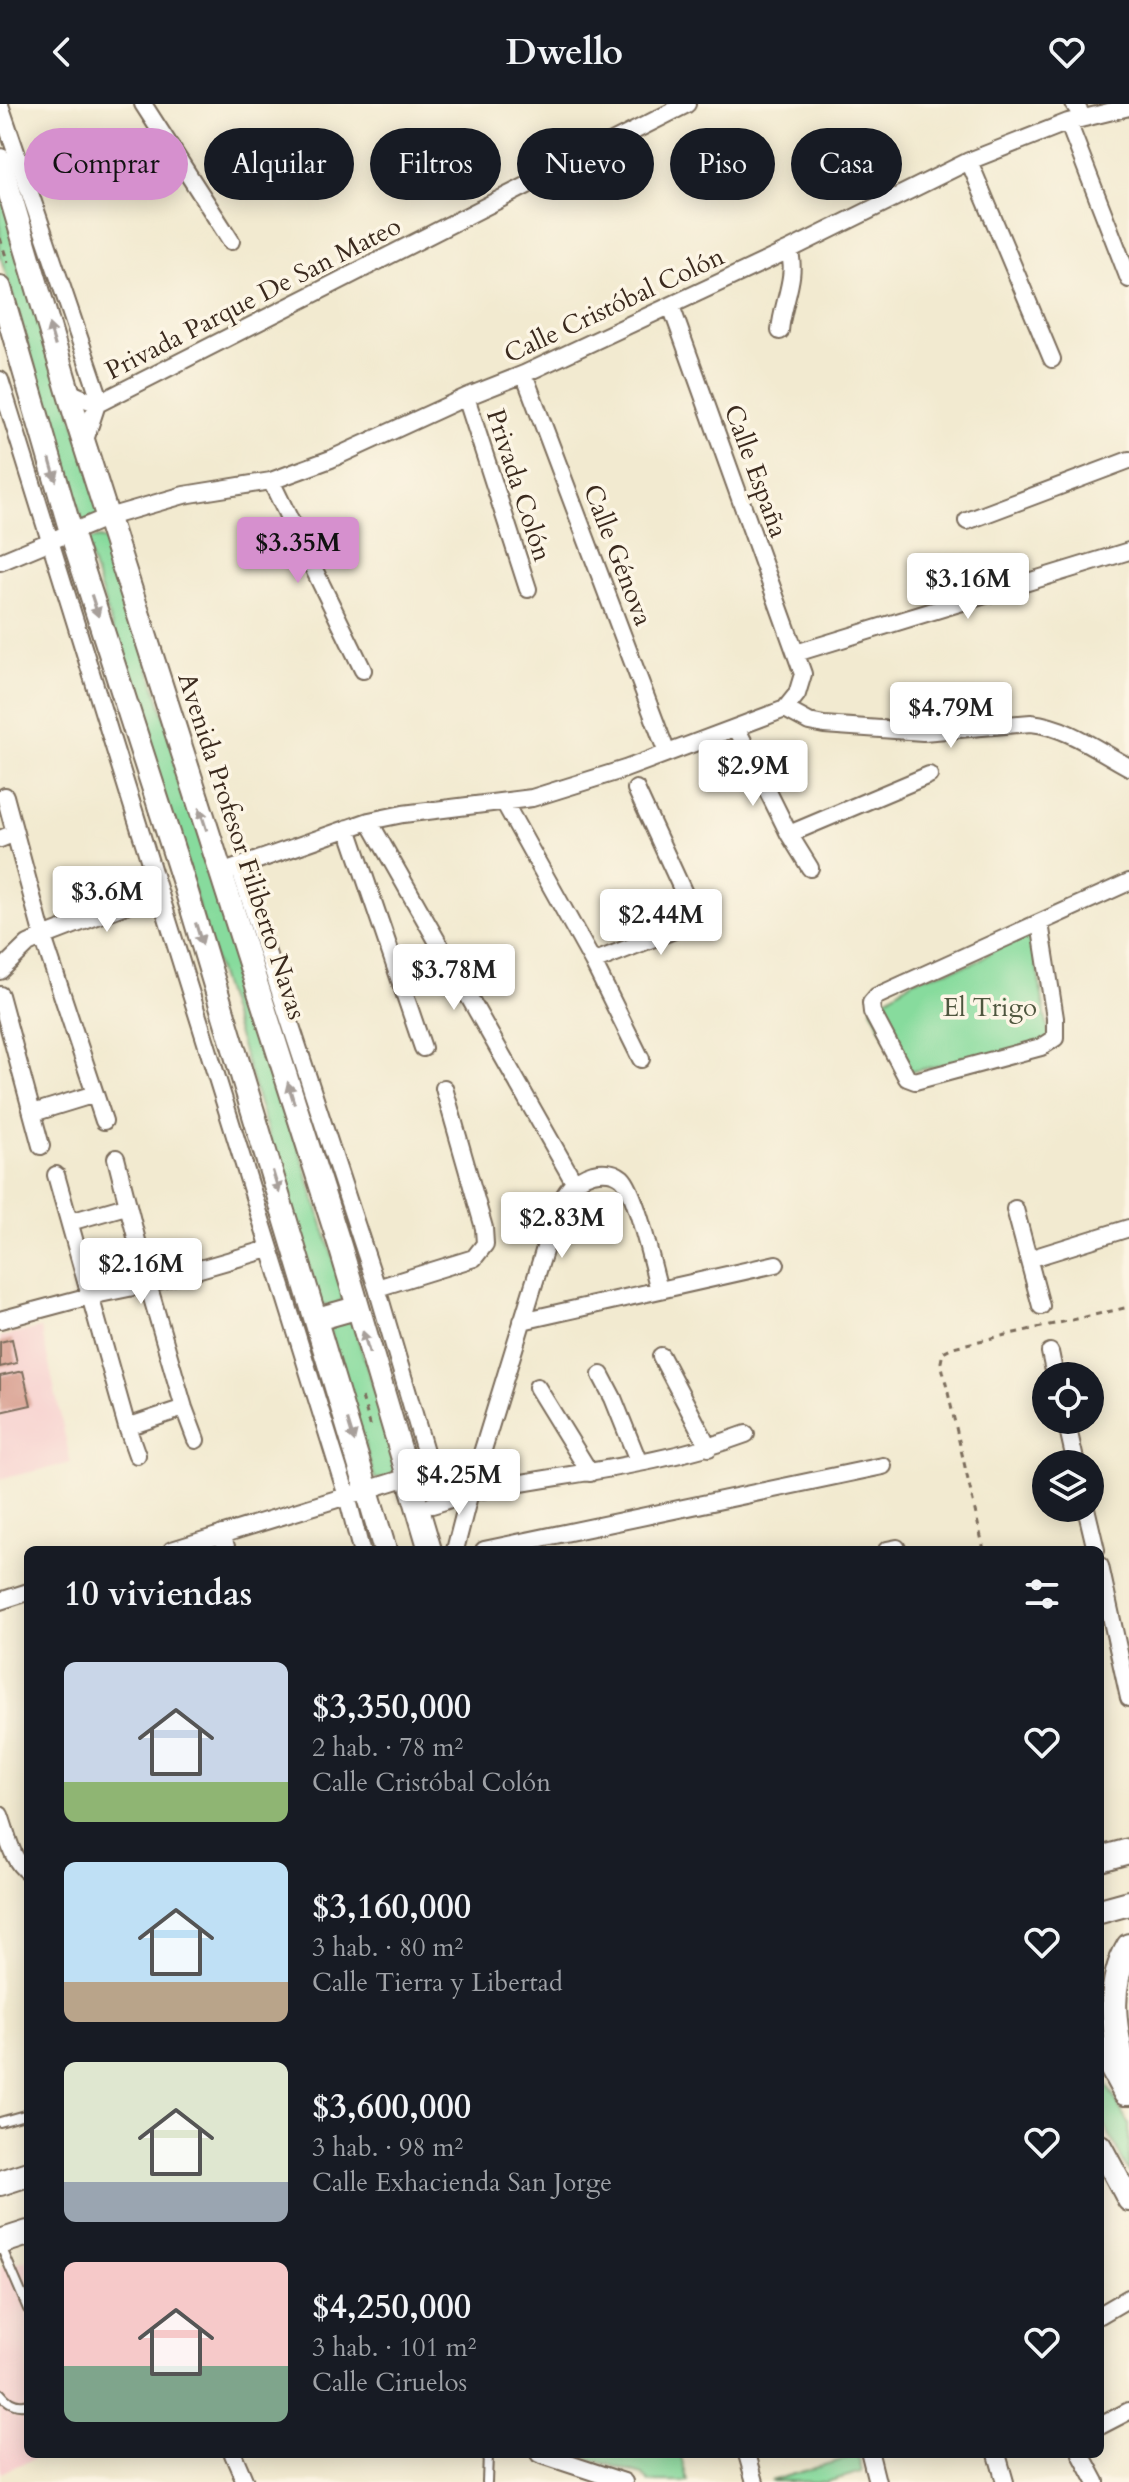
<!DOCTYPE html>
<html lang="es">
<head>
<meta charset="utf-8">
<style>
  body { margin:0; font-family:Cardo,serif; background:#242831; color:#f1f3f6; height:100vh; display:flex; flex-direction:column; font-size:30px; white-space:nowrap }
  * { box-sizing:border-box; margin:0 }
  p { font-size:26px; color:#9ea1a6 }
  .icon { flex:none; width:44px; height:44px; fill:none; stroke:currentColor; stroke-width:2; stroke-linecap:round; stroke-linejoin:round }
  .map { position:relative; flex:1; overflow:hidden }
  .side { position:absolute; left:24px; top:1442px; width:1080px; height:912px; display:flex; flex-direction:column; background:#171b24; border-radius:12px; box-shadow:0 4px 20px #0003 }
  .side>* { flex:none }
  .banner { position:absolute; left:24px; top:24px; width:1082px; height:72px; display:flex; gap:16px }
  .buttons { position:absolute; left:1032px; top:1258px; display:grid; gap:16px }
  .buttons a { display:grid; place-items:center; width:72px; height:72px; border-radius:50%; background:#171b24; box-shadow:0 4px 20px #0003; font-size:40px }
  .price { position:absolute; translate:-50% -68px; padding:0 18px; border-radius:8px; background:#fff; color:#222; font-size:26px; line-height:52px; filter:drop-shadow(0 2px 4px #0008) }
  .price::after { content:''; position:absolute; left:50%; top:48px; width:24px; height:18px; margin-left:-12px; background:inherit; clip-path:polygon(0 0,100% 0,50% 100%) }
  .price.active { background:#d690ce; color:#111 }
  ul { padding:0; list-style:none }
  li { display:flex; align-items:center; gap:24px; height:200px; padding:0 40px }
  li span { display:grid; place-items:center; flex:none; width:224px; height:160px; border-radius:12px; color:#555 }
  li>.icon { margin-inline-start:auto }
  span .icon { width:96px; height:96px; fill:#fffc; stroke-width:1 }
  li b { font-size:34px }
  h2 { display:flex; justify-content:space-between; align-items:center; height:96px; padding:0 40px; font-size:34px }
  .chip { padding:0 28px; border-radius:36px; background:#171b24; box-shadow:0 4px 20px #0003; font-size:28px; line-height:72px }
  .chip.active { background:#d690ce; color:#111 }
  header { display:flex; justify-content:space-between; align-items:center; height:104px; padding:0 40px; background:#171b24; font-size:36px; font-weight:800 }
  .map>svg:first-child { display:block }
  .built { fill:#f7d0cf }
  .green { fill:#87db9d; stroke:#61825e; stroke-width:2 }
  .building { fill:#d79b8d }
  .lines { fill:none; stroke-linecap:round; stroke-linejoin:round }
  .lane-casing { stroke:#7b6d5c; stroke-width:12 }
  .street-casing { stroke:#7b6d5c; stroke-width:20 }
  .secondary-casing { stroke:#7b6d5c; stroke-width:26 }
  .primary-casing { stroke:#7b6d5c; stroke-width:28 }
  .path { stroke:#7b6d5c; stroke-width:3; stroke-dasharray:6 6; stroke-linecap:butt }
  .lane { stroke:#fff; stroke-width:8 }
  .street { stroke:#fff; stroke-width:16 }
  .secondary { stroke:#fff; stroke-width:22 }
  .primary { stroke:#fff; stroke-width:24 }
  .oneway { fill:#a79f9a }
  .labels { text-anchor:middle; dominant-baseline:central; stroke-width:7; stroke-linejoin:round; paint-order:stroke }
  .street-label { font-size:26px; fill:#3b2a1e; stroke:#fcf5e5 }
  .park-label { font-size:26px; fill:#4e563e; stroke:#fcf5e5 }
</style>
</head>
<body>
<header><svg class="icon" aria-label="back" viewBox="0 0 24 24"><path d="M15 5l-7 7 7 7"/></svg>Dwello<svg class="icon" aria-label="heart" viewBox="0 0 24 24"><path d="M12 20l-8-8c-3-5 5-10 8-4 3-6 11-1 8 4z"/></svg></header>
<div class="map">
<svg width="1129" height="2378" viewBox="0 0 1129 2378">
  <rect width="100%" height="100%" fill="#fcf5e5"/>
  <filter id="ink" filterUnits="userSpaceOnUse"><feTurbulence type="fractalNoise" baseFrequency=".0125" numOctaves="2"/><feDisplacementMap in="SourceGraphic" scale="16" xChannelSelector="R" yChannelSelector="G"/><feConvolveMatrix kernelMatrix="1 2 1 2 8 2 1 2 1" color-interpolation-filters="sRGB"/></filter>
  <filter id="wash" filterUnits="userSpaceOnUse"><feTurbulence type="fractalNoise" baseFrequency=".006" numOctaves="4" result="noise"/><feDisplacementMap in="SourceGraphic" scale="32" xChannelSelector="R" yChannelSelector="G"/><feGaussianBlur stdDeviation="1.8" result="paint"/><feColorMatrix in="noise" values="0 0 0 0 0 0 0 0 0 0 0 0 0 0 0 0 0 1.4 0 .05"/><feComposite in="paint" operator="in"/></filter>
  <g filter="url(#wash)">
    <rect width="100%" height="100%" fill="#f2ead0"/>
    <path class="built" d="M41,1224L71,1359L0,1375V1233Z
      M28,2155V2350H45L0,2369V2163Z"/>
    <path class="green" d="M0,82L105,415L85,425L0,151Z
      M100,434L110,438L345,1192L336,1201H321L88,445L89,436Z
      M1030,823L1050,938L904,969L871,904L914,876L974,859Z
      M352,1216L400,1366L388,1374L375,1375L330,1227L334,1221Z
      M1100,1968L1129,2021V2069L1100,2012Z
      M574,2350H680L688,2378H649L643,2371Z
      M858,2351L862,2368L826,2378L770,2377Z"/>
    <g id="blocks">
      <path class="building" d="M12,1235L17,1259L0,1263V1238Z
        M23,1267L31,1301L0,1308V1272Z"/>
    </g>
  </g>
  <g filter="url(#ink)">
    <use href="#blocks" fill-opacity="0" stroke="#7b6d5c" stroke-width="2"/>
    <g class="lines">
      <defs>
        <path id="lane" d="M0,2018L28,2010
          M0,2140L28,2205
          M0,2289C7,2298 17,2304 28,2300
          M487,2378L488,2350"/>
        <path id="street" d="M143,0L231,137
          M1074,0L1084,14
          M0,1L101,298
          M1068,18L1129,175
          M969,57L1052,255
          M780,227C782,200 798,171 789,146
          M524,270L667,649
          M0,276L347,1392L361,1446
          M69,288L97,300L101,298L687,0
          M466,293L528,485
          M84,339L97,300
          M271,377L363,566
          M967,417L1129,356
          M0,458L108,413L184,391L271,377L331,355L466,293L524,270L789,146L969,57L1068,18L1129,3
          M796,549L1129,447
          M785,605L809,618L824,621L923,628L1031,619C1068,623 1097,646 1129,663
          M737,625L789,730L810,764
          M5,692L43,833L104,1017
          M504,698L593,858L641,955
          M369,717L574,1078
          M348,724L423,944
          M789,730L929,671
          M0,735L15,729
          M239,763L377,1184L440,1398
          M221,769L369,717L403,710L532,694L625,665L785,605L797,590L803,570L671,202
          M1040,819L1055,914V934L1041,943L915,977L907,974L872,908L871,899L877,892L1129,778
          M593,858L677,825L694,811L636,685
          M0,867L28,840L43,833L157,789
          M0,891L41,1042
          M33,1009L95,990
          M116,1054L148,1180L184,1304L196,1336
          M56,1071L127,1323L137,1351
          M1015,1105L1041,1202
          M70,1118L126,1102
          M1029,1155L1129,1124
          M377,1184L474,1154L485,1140L484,1124L444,984
          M0,1216L90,1192L148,1180L269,1145
          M522,1217L776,1160
          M1050,1248L1055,1272
          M661,1252L709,1344
          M601,1271L613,1294L639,1359
          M537,1283L590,1369
          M1066,1316L1076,1360
          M127,1323L184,1304
          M432,1401C446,1397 459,1391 473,1388C565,1369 658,1363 746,1330
          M1086,1404L1096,1446
          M222,1430L227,1446
          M172,1446L431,1366
          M455,1446L470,1388L556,1108C564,1090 572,1075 593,1069C602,1067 614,1067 622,1074C636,1087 653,1164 659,1186
          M484,1446L883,1362
          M887,1446L897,1444
          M1100,1462L1129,1594
          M0,1497L28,1488
          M0,1711C7,1729 11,1757 28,1768
          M1100,2211L1129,2194
          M1100,2322L1129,2307
          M233,2350L245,2378
          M539,2350L624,2378
          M747,2350L755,2378
          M870,2350L877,2378
          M997,2350L1005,2378
          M1081,2350L1096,2378"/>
        <path id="secondary" d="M0,56L76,314L340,1142L430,1446
          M0,184L71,428L185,782L385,1446
          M317,1215L356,1204
          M1100,1944L1125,1990
          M1100,2042L1129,2096"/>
        <path id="primary" d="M1100,1755L1129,1747
          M1100,1807L1129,1799
          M1129,1842C1102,1888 1118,1940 1129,1989
          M0,2079L28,2070
          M0,2138L28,2129"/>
      </defs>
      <use href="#lane" class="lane-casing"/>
      <use href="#street" class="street-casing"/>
      <use href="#secondary" class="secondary-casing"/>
      <use href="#primary" class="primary-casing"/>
      <path class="path" d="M0,134L8,159
        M362,1293L371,1324
        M984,1446L941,1258L943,1248L953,1243L1129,1203"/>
      <use href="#lane" class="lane"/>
      <use href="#street" class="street"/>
      <use href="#secondary" class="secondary"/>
      <use href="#primary" class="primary"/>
    </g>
    <defs><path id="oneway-solid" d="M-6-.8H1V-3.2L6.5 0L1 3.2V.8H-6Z" transform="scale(2)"/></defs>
    <g class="oneway">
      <use href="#oneway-solid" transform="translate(52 231) rotate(-106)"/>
      <use href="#oneway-solid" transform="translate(53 366) rotate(74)"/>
      <use href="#oneway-solid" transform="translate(95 502) rotate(72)"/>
      <use href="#oneway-solid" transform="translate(203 715) rotate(-108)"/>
      <use href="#oneway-solid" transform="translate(199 830) rotate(73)"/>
      <use href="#oneway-solid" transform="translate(291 989) rotate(-107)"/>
      <use href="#oneway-solid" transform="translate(276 1078) rotate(73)"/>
      <use href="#oneway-solid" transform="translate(366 1238) rotate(-107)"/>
      <use href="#oneway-solid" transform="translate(351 1327) rotate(73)"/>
    </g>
  </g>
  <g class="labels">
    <g class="street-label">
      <text transform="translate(253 194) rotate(-27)">Privada Parque De San Mateo</text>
      <text transform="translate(614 201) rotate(-25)">Calle Cristóbal Colón</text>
      <text transform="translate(756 367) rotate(70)">Calle España</text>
      <text transform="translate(519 381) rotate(72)">Privada Colón</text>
      <text transform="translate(618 451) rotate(69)">Calle Génova</text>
      <text transform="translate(242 742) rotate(72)">Avenida Profesor Filiberto Navas</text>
    </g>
    <g class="park-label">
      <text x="990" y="903">El Trigo</text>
    </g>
  </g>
</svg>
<div class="buttons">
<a><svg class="icon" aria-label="locate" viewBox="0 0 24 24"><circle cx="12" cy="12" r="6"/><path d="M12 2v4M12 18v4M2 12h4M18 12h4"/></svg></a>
<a><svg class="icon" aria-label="layers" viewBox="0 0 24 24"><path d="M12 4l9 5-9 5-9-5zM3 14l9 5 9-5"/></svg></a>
</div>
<b class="price active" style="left:298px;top:481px">$3.35M</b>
<b class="price" style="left:968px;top:517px">$3.16M</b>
<b class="price" style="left:951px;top:646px">$4.79M</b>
<b class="price" style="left:753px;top:704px">$2.9M</b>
<b class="price" style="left:107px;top:830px">$3.6M</b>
<b class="price" style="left:661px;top:853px">$2.44M</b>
<b class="price" style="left:454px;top:908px">$3.78M</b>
<b class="price" style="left:562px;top:1156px">$2.83M</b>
<b class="price" style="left:141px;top:1202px">$2.16M</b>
<b class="price" style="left:459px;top:1413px">$4.25M</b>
<div class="banner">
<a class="chip active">Comprar</a>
<a class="chip">Alquilar</a>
<a class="chip">Filtros</a>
<a class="chip">Nuevo</a>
<a class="chip">Piso</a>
<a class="chip">Casa</a>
</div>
<section class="side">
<h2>10 viviendas<svg class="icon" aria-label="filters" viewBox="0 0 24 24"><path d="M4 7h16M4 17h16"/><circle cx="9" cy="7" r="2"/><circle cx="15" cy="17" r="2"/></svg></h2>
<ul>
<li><span style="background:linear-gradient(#c9d6e8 75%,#8fb573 0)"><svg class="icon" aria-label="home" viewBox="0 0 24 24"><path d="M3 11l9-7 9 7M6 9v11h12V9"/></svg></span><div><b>$3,350,000</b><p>2 hab. · 78 m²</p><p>Calle Cristóbal Colón</p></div><svg class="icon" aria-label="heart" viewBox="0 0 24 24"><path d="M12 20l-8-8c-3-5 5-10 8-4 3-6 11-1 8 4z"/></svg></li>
<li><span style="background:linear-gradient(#bfe0f5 75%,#b9a48a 0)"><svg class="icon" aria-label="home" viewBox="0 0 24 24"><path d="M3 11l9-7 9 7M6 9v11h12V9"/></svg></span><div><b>$3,160,000</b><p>3 hab. · 80 m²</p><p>Calle Tierra y Libertad</p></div><svg class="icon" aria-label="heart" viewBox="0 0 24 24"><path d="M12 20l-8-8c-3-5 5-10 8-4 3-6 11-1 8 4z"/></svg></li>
<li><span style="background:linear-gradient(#dfe7d0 75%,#9aa5b1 0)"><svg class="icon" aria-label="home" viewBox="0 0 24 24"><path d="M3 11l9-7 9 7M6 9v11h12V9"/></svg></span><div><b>$3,600,000</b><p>3 hab. · 98 m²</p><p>Calle Exhacienda San Jorge</p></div><svg class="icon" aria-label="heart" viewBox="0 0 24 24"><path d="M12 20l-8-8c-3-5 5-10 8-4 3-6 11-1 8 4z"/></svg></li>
<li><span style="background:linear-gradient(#f6c9c9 65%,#7fa58c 0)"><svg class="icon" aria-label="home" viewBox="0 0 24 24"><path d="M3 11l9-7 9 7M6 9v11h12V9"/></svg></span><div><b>$4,250,000</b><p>3 hab. · 101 m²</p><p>Calle Ciruelos</p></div><svg class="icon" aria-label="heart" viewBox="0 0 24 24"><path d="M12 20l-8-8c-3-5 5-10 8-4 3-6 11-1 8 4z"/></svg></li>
</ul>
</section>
</div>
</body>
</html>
